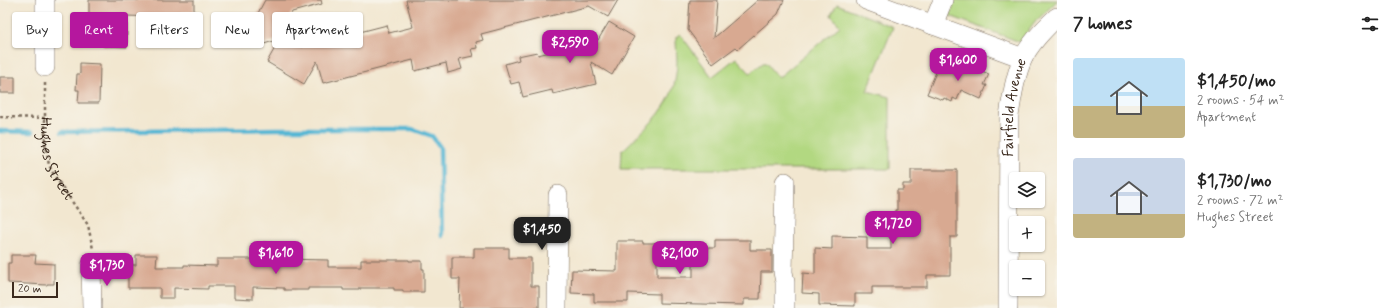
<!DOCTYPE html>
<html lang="en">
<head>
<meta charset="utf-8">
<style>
  body { margin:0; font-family:Mynerve,sans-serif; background:#f2f2f2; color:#222; height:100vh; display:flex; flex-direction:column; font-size:15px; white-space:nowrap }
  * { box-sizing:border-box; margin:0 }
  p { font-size:13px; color:#767676 }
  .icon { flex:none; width:22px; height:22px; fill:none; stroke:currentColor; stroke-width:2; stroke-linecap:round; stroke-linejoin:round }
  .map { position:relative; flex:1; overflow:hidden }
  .details { display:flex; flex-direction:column; background:#fff; width:340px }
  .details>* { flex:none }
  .hud { position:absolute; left:12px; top:12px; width:380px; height:36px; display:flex; gap:8px }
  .controls { position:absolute; left:1009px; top:172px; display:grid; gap:8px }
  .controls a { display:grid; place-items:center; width:36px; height:36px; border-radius:4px; background:#fff; box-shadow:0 1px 3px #0004; font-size:20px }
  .scale { position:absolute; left:12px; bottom:10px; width:46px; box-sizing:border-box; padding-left:4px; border:2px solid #3b2a1e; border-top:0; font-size:11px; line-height:14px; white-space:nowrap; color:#3b2a1e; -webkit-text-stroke:3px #f7f3e8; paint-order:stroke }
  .price { position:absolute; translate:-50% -34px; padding:0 9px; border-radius:8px; background:#b5179e; color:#fff; font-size:13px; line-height:26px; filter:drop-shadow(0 1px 2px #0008) }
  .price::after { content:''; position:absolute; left:50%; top:24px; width:12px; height:9px; margin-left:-6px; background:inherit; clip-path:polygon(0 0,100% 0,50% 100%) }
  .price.active { background:#222; color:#fff }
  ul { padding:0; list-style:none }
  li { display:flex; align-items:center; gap:12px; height:100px; padding:0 16px }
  li span { display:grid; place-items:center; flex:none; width:112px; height:80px; border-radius:4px; color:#555 }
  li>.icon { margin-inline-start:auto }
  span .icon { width:48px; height:48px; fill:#fffc; stroke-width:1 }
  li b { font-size:17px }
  h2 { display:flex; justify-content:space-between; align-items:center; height:48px; padding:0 16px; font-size:17px }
  .chip { padding:0 14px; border-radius:4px; background:#fff; box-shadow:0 1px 3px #0004; font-size:14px; line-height:36px }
  .chip.active { background:#b5179e; color:#fff }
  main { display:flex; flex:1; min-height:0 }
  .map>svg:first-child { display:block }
  .green { fill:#b2d881; stroke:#768150 }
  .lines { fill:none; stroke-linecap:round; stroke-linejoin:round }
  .stream { stroke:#56b7d4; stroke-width:4.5 }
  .building { fill:#d8a991 }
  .minor-casing { stroke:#7b6c5c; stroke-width:20 }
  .path { stroke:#7b6c5c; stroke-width:2.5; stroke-dasharray:3 3; stroke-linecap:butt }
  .minor { stroke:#fff; stroke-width:19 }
  .labels { text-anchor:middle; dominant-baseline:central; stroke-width:3; stroke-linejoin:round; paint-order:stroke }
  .street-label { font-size:15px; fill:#3b2a1e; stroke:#f7f3e8 }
</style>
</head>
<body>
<main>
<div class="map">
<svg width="1057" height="308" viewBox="0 0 1057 308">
  <rect width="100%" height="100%" fill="#f7f3e8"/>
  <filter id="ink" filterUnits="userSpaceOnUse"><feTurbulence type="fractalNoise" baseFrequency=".025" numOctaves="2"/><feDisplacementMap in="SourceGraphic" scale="8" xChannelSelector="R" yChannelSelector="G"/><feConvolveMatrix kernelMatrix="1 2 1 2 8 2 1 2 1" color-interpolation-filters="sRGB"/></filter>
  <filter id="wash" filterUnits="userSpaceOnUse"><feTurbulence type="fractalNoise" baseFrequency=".012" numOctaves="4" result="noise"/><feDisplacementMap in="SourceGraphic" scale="16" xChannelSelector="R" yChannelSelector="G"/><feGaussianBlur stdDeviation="0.9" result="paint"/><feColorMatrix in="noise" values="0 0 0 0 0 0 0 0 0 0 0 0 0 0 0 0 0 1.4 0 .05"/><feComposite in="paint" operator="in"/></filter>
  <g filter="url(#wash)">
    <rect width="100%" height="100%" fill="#f2e7d0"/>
    <path class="green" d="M955,0H1057V1L1036,21L1020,42L950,16Z
      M837,4L893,27L867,91L890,97V169H621L622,151C644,129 673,108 676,74C678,62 676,49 676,37L680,34L712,77L736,58L750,73L763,63H766L778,78L840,26L831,15Z"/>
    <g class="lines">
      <path class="stream" d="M0,131L32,132
        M62,132L276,129H412L432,136L440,147L442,236"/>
    </g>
    <g id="blocks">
      <path class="building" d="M89,0H194V12H181V23H159V17L127,16V47L103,46L104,15H89Z
        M265,0H321L322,4L292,12L284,26L287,38L302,47L387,25L389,33L413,27L406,0H618L608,17L589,6L481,34L483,40L476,42L477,48L471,49L473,56L459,59L462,69L448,73L446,63L415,71L413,60L323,83L317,61L304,84L267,62L280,39L264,44L257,15Z
        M690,0H717L714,38L758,0H784L778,14L738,49L736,47L713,64L688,30Z
        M609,22L634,37L612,75L591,62L596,84L553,94L552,90L523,97L519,82L511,84L505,64L519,60L518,56L537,52L538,55L598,40Z
        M958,62L989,74L984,85H987L981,99L961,90L957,100L953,98L952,102L944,98L943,100L927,94L939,65L950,70L953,63L957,65Z
        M80,63L100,64L99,103H78L79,90H76L77,74H80Z
        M0,77H15V93H0Z
        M911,170H957V237H950V275H927V287H872V294H855V306L819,305V294L802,293L803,273L815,274V248L832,249V236L867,237V249H891V221H895V210H897V190H903V184H911Z
        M715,240H750V250H772V272H761L760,299H744V305L659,303V294L628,293V302H594V294L571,293L572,270L617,271V241H643V243H657V277H693V248H715Z
        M263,242L280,243V259L328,260V267H361V260H409V261H422V269H424V292H403V290H394V288H360V290H343V288H308V290H284V288L253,287V299L234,298V286H208V289L174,288V298H160V288H128V265H136V255H157L156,267H184V265L217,266V259H263Z
        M474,248H509V258H531V286H539V308H459L460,279H452V257H474Z
        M11,255H36L35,263L54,264V284H47V285L8,283V263H11Z"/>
    </g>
  </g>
  <g filter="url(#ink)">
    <use href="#blocks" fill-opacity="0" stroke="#7b6c5c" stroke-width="1"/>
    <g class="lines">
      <defs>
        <g id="minor">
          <path d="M866,0L1023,58"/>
          <path d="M933,25L943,0"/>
          <path d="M45,67V0"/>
          <path d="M785,182L783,272L785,282V308"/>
          <path d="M91,266L92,308"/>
          <path d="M557,308L558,195"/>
          <path id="s2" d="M1008,308L1009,116C1012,97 1015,76 1023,58C1030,44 1045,28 1057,17"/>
        </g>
      </defs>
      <use href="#minor" class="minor-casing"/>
      <g class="path">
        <path id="s1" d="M45,83V143L49,165L54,175L88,225L93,249"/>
        <path d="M0,117L45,118"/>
      </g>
      <use href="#minor" class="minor"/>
    </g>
  </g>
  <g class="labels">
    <g class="street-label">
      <text stroke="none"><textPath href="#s2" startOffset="201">Fairfield Avenue</textPath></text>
      <text stroke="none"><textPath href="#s1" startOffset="78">Hughes Street</textPath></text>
    </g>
  </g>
</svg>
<div class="controls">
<a><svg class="icon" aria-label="layers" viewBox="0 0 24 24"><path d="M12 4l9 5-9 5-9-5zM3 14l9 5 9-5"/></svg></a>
<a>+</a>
<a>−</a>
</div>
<div class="scale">20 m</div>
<b class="price" style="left:570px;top:64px">$2,590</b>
<b class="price" style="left:958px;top:82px">$1,600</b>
<b class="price" style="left:893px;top:245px">$1,720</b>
<b class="price active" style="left:542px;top:251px">$1,450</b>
<b class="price" style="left:276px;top:275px">$1,610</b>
<b class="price" style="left:680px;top:275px">$2,100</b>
<b class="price" style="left:107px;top:287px">$1,730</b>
<div class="hud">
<a class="chip">Buy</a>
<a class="chip active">Rent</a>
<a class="chip">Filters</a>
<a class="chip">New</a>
<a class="chip">Apartment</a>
</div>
</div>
<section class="details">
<h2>7 homes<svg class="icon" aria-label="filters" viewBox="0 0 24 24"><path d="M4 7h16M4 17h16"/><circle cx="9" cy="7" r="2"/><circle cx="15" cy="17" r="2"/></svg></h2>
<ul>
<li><span style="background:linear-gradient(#bfe0f5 60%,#c2b280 0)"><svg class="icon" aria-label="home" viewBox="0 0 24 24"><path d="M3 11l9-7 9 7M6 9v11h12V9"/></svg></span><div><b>$1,450/mo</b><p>2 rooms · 54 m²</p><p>Apartment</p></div></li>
<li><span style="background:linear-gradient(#c9d6e8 70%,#c2b280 0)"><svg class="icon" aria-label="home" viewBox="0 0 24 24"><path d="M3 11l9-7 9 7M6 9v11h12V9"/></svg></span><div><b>$1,730/mo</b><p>2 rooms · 72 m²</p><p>Hughes Street</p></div></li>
</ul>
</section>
</main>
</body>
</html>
